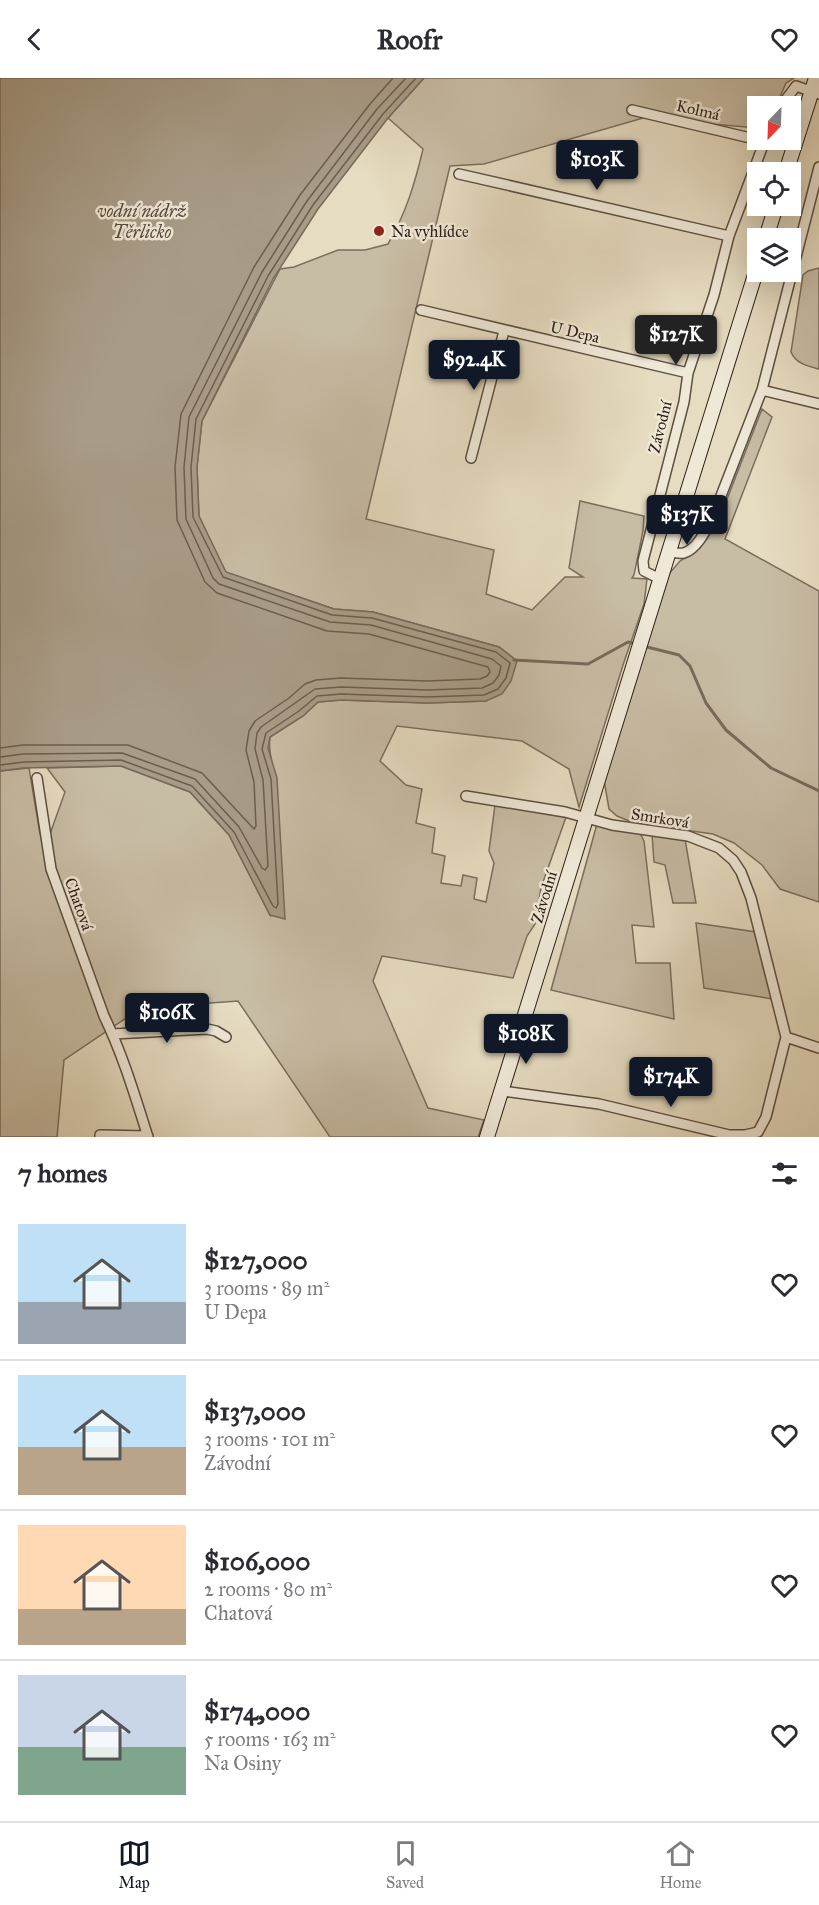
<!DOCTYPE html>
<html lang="en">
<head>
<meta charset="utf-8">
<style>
  body { margin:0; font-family:"IM FELL Great Primer",serif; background:#f7f7f7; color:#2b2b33; height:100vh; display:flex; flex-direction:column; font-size:22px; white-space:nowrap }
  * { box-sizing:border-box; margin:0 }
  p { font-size:20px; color:#7c7c81 }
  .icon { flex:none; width:33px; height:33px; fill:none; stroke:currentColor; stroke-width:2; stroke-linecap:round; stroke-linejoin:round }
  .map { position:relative; height:1059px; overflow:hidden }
  .panel { display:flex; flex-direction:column; background:#fff; flex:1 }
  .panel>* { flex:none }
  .needle { width:39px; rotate:203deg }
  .controls { position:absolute; left:747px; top:18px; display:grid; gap:12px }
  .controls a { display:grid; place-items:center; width:54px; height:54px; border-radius:0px; background:#fff; box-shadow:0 6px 24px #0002; font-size:30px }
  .price { position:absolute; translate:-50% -51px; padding:0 14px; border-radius:6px; background:#111827; color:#fff; font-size:20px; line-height:39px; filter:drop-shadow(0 2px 3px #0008) }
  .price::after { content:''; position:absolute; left:50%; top:36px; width:18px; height:14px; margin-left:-9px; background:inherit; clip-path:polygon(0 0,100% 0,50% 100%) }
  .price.active { background:#222; color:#fff }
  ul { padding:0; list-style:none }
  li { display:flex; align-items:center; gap:18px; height:150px; padding:0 18px }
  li+li { border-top:2px solid #e1e1e2 }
  li span { display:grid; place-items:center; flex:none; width:168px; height:120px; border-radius:0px; color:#555 }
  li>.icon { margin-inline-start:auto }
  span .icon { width:72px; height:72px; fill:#fffc; stroke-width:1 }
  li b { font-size:26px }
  h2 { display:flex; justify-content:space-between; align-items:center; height:72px; padding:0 18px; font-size:26px }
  header { display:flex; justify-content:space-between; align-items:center; height:78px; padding:0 18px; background:#fff; font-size:27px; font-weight:700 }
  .tabs { display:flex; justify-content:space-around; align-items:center; height:84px; border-top:2px solid #e1e1e2; background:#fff; font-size:16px; color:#7c7c81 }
  .tabs a { display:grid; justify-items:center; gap:3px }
  .tabs .active { color:#111827 }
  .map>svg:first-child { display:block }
  .green { fill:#c7bca4; stroke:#7b6e5d; stroke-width:1.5 }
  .water { fill:#a89c87; stroke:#786a5a; stroke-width:1.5 }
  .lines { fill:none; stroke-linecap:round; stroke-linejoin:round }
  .shore { stroke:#6c5e4e; stroke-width:1.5 }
  .stream { stroke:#786a5a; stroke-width:3 }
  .minor-casing { stroke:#5d4f41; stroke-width:12 }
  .secondary-casing { stroke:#2f2016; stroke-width:16 }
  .minor { stroke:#efe8d7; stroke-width:9 }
  .secondary { stroke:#efe8d7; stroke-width:14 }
  .poi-dot { fill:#8f2418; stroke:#efe8d7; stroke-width:2 }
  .labels { text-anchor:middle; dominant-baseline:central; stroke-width:5; stroke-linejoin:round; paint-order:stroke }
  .street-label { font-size:16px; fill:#2f2016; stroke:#efe8d7 }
  .poi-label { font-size:16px; fill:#2f2016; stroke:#efe8d7; text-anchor:start }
  .water-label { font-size:18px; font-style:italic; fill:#594b3e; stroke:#efe8d7 }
</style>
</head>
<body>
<header><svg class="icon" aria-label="back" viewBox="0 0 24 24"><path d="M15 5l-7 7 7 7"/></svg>Roofr<svg class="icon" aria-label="heart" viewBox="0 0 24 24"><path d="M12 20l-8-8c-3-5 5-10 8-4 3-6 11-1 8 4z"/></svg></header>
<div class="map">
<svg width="819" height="1059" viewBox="0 0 819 1059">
  <rect width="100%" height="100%" fill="#e6dcc1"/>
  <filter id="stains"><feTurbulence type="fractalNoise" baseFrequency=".00333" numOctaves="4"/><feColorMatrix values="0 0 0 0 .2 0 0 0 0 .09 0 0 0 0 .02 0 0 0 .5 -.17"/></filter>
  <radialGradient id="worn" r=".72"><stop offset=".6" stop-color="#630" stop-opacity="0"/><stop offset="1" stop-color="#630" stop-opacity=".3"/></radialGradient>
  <path class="green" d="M424,0H794L786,5L776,28H758L757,50L643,40L484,86L450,88L366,441L494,472L486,516L532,532L565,499H583L569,490L580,423L644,438L643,453L634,497L632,500L647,501L644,526L623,587L579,729L569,691L522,663L397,648L380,683L406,707L422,711L416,745L435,750L432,775L445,778L441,805L461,808L463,797L477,800L474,821L486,824L494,785L489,773L495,727L566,739L541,810L535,846L527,858L513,900L382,878L373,903L428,1030L484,1042L478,1059H330L238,923L141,930L64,982L57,1059H0V693L29,690L40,756H50L65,714L47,690L121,688L190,714L229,757L270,837C273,796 278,755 277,715C277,696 267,678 270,659L303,638L318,624L341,622L427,625L486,623L517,583L499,569L373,534L334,531L225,494L199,438L197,389L202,343L280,191L294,189L338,172H365L388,166C406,135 415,105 423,71L388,40Z
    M819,190V291C808,288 796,286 791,274L803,197L808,193Z
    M762,331L772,339L725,461L819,513V824L780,811L762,787L734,765L713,756L634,745L617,738L609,731L604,702L668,497L680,483L700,470L722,434Z
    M597,746L640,755L644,763L654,849L632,847L636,885H670L674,941L551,912Z
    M652,756L685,761L696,825H673L665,787L654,784Z
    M696,845L756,854L773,921L704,910Z"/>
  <path class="water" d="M0,0H424L388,40L318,131L273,201L202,343L197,389L199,438L226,494L334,531L373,534L499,569L517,583L511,603L502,616L486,623L427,625L341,622L318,624L303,638L270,659L268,670L277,700L285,841L270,837L229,757L190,714L121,688L23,690L0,693Z"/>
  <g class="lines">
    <path class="shore" d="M0,670L23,667H128L202,695L254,751L256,748L254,704L246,672L249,653L255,643L289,620L305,606L316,602L341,600L427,603L480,601L487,598L490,594L488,589L369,556L327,553L217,515L205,504L177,442L175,389L181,336L254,189L300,117L370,26L393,0
      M0,679L23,676L122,675L195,701L239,749L262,790L265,792L268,788L263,702L255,671L257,655L261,649L315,611L341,609L427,612L482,610L493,605L499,597L501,588L492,581L371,547L330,544L219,506L213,500L186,441L184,389L189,339L262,194L307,123L377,31L406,0
      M0,687L24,684L121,682L192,708L234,754L273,828L276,830L278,826L271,701L262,671L266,655L299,633L317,618L341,616L427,619L484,617L498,611L506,600L510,585L496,574L372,540L332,537L223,499L193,439L191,389L196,341L268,198L313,127L383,36L416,0"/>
    <path class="stream" d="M643,568L679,577L690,588L706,625L726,652L771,690L819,713
      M514,582L588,586L628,564L637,566"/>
    <defs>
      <path id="minor" d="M781,28L796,8L819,16
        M632,32L746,59L758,60
        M459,96L729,158
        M421,232L688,295
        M762,312L819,326
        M471,380L504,253
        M669,474C673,474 679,476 684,475C697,471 706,452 712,441L762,312L819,89
        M660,501L644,493L643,483L684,324L688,295L714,217L729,158L765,62
        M37,700L51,791L104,938C123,977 135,1018 148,1059
        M466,718L565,734L612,747L688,758L719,770L733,782L741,794L751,820L786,959L819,970
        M113,956L207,951L216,953L226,959
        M502,1013L599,1026L729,1057H745L758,1054L766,1039L786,959
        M100,1059V1057L148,1058"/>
      <path id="secondary" d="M786,94L816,0
        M766,160L776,128
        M487,1059L758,187"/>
    </defs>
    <use href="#minor" class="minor-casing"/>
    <use href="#secondary" class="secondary-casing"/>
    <use href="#minor" class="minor"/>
    <use href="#secondary" class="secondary"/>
  </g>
  <circle class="poi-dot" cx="379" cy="153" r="6"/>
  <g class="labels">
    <g class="street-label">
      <text transform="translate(698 32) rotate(13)">Kolmá</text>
      <text transform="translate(575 254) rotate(13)">U Depa</text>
      <text transform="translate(660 349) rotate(-76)">Závodní</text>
      <text transform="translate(660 740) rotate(9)">Smrková</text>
      <text transform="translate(544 819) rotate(-73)">Závodní</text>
      <text transform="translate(79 826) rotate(70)">Chatová</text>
    </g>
    <g class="poi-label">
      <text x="391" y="153">Na vyhlídce</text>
    </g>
    <g class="water-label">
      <text x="142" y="133">vodní nádrž<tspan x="142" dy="21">Těrlicko</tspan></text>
    </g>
  </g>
  <rect width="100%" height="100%" filter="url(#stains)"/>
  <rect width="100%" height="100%" fill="url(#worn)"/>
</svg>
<div class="controls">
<a><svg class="needle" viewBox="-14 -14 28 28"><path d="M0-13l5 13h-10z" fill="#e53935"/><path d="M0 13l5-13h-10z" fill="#7c7c81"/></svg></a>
<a><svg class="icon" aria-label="locate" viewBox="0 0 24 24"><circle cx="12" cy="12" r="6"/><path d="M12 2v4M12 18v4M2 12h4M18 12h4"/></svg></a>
<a><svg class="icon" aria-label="layers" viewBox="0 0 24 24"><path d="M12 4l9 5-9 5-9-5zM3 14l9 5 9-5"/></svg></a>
</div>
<b class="price" style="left:597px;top:113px">$103K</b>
<b class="price active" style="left:676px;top:288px">$127K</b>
<b class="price" style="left:474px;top:313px">$92.4K</b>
<b class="price" style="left:687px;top:468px">$137K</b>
<b class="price" style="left:167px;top:966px">$106K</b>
<b class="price" style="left:526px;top:987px">$108K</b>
<b class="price" style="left:671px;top:1030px">$174K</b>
</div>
<section class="panel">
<h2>7 homes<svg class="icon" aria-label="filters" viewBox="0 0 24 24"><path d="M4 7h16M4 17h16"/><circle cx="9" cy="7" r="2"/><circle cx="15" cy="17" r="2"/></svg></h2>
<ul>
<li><span style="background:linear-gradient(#bfe0f5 65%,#9aa5b1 0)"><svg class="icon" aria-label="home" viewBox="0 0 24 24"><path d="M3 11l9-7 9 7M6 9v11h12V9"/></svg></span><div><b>$127,000</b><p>3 rooms · 89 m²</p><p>U Depa</p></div><svg class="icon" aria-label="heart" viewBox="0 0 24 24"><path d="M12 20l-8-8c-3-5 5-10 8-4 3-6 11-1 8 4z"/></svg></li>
<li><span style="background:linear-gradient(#bfe0f5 60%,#b9a48a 0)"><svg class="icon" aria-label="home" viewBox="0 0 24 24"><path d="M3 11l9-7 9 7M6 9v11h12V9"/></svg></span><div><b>$137,000</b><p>3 rooms · 101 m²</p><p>Závodní</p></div><svg class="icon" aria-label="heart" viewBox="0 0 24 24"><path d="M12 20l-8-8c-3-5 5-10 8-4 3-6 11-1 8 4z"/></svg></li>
<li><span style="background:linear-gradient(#ffd9b3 70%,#b9a48a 0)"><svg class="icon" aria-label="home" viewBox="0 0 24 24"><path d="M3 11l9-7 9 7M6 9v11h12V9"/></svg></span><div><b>$106,000</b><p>2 rooms · 80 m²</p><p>Chatová</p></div><svg class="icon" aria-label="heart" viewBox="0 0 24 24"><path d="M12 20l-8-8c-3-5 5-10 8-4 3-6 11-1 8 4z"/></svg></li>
<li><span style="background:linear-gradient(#c9d6e8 60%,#7fa58c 0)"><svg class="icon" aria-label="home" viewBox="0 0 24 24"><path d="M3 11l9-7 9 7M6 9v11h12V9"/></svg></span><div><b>$174,000</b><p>5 rooms · 163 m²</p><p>Na Osiny</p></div><svg class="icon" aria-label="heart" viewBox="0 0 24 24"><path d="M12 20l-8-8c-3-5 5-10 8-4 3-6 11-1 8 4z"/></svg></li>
</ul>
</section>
<nav class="tabs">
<a class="active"><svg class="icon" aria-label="map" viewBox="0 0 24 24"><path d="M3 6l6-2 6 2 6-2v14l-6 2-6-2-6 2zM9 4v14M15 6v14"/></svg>Map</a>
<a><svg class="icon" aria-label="saved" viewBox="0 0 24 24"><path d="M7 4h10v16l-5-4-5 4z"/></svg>Saved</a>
<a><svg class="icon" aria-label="home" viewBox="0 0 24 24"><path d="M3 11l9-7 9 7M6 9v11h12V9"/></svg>Home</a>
</nav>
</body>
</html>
